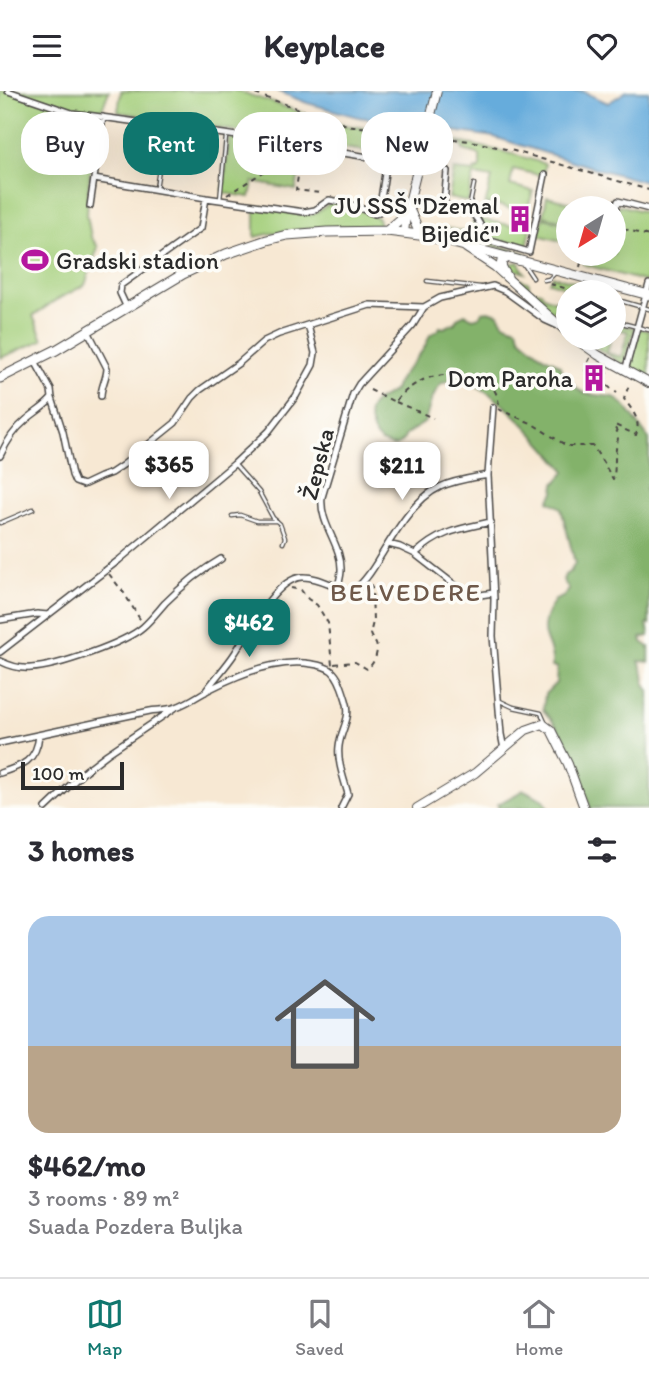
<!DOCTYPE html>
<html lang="en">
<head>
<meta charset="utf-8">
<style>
  body { margin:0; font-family:Itim,sans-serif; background:#f7f7f7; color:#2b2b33; height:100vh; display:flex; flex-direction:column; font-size:26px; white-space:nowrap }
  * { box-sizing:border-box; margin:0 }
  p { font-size:23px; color:#7c7c81 }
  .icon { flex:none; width:38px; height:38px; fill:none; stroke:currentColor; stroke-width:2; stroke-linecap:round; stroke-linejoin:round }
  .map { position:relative; height:717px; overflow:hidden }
  .drawer { display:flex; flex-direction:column; background:#fff; flex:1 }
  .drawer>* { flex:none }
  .hud { position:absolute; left:21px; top:21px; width:607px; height:63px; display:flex; gap:14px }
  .needle { width:46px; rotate:217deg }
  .fabs { position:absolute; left:556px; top:105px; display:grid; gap:14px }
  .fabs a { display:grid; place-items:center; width:70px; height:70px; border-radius:50%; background:#fff; box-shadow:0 7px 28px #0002; font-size:35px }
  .scale { position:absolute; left:21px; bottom:18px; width:103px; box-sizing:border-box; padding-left:7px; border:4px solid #2b2b2b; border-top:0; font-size:19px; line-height:24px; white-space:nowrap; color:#2b2b2b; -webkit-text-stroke:5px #fdfcf7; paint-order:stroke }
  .price { position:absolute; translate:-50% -60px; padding:0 16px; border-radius:14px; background:#fff; color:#222; font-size:23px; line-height:46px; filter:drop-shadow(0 2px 4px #0008) }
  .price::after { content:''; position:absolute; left:50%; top:42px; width:21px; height:16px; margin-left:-10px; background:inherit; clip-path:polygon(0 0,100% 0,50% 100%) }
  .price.on { background:#0f766e; color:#fff }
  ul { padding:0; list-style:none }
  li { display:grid; align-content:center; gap:14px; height:371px; padding:0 28px }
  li+li { border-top:2px solid #e1e1e2 }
  li span { display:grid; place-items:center; height:217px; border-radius:21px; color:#555 }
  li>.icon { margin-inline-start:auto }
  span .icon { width:126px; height:126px; fill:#fffc; stroke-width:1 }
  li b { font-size:30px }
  h2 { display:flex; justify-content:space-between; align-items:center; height:84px; padding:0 28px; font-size:30px }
  .tag { padding:0 24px; border-radius:28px; background:#fff; box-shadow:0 7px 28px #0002; font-size:24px; line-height:63px }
  .tag.on { background:#0f766e; color:#fff }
  header { display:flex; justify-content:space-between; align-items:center; height:91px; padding:0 28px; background:#fff; font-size:32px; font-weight:800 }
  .menu { display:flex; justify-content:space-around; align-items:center; height:98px; border-top:2px solid #e1e1e2; background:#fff; font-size:19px; color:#7c7c81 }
  .menu a { display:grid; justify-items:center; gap:4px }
  .menu .on { color:#0f766e }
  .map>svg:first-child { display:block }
  .green { fill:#a4cf7b; stroke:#687d53; stroke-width:2 }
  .forest { fill:#83b26b; stroke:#576e4b; stroke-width:2 }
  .water { fill:#66acdc; stroke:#486c84; stroke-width:2 }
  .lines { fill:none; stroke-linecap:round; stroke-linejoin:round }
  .service-casing { stroke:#4a4744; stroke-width:5 }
  .minor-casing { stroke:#4a4744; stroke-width:8 }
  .secondary-casing { stroke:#4a4744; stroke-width:10 }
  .primary-casing { stroke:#4a4744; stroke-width:11 }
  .path { stroke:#4a4744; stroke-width:2; stroke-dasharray:5 5; stroke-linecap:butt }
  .service { stroke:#fff; stroke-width:2.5 }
  .minor { stroke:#fff; stroke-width:5 }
  .secondary { stroke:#fff; stroke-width:8 }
  .primary { stroke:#fff; stroke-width:9 }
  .secondary-bridge-casing { stroke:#4a4744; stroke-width:10; stroke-linecap:butt }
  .secondary-bridge { stroke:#fff; stroke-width:8 }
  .labels { text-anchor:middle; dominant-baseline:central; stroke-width:7; stroke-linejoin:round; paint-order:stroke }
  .poi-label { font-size:24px; fill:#2b2b2b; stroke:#fdfcf7; text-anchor:end }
  .street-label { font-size:24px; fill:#2b2b2b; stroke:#fdfcf7 }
  .neighbourhood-label { font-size:26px; letter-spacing:2px; fill:#6f594a; stroke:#fdfcf7 }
</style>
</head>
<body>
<header><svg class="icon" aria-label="menu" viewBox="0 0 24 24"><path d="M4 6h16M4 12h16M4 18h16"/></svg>Keyplace<svg class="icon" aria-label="heart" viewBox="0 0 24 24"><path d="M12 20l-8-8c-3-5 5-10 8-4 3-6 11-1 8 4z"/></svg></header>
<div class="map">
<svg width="649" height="717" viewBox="0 0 649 717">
  <rect width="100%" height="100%" fill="#fdfcf7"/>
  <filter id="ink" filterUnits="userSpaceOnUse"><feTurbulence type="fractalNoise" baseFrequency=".0143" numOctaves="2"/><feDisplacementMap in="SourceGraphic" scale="14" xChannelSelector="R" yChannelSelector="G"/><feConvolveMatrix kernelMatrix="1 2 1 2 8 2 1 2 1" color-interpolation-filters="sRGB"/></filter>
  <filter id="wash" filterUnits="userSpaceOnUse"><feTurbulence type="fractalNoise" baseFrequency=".00686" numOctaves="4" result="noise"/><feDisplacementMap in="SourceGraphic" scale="28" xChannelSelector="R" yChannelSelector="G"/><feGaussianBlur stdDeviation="1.57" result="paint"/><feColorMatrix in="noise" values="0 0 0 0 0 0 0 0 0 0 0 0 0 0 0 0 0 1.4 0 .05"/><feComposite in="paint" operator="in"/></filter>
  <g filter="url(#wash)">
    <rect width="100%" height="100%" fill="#f7e8d3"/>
    <path class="green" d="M0,0H109L96,34L88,99L87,125L91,146L98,156L85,194L56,209L33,225L43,249L0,267Z
      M121,0H238L332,32L421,46L417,67L322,54L118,21Z
      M229,47L303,57L296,99L253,91L250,106L223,102Z
      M433,48C472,52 509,61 545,73L543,85L513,78L510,94L533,100L527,120L516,117L515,119L491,112L485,115L492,87L474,84L468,111L449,107L454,79L474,81L475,78L478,79L480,76V64L463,59L462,54L446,51L445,54L432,53Z
      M547,106L592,117H569V131L543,125Z
      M337,112C351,114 365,121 378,127L380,135C338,135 296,136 255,146V116L312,124L330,113Z
      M619,114L649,122V180L646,191L583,173L585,163H614V129Z
      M471,116L484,119L483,129L531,138L527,156L489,147Z
      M474,127L485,150L527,163L526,166L446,139L445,137L471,142Z
      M543,127L569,133V152L538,144Z
      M518,171L525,182L513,178L512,180L519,188L529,192V198L541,201L543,205L558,211C557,216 555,219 551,221L507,182L505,175Z
      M553,185L612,201H601L584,197L581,201L549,191Z
      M620,234L635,237L623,274L582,247H606L610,250L607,262L621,266L628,241L615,237Z
      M639,237L649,240V288L632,279L629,274Z"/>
    <path class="forest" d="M489,220L498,223C504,235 505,233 517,237L521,247L544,266L554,270L560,275L562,282L580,300L586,303L614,306L625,315L649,348V393L645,397L649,409V533H647L649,545L641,547L642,551L649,556V571L639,570L644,583L645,593L649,600V717H590C581,683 568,645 543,619L545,603L556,592L557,576H552C553,565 550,558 546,548C540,534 548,520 555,509L563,506L569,499L563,489L565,484L571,480L575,472L561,417L549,410L554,401L555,393L566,380C545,356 489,287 455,289C450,289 444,291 440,293L431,310L425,331C419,336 411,339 406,344C404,347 403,351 400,353C396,356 393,355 389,354C375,350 374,343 370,330C369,325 368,324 369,319C373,309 386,306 394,299C399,283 413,274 422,260C425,256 428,249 430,244L438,239L440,236L444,237L455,232L457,227L465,223L473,227L480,225L482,221Z
      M524,699L544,709L549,717H498V713Z"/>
    <path class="water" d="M277,0H582L608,12L627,0H649V92L591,76L494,46L358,26L307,12Z"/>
  </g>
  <g filter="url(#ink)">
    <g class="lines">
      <defs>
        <path id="service" d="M156,97L166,35
          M220,109L226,46
          M472,122L470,113L474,93
          M523,172L533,187
          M544,189L549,188L556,181
          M427,190L480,196
          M585,201H588
          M614,208L649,218
          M560,215L569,217
          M614,230L649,239
          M236,375L259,401L273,427L280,433L285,447L283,452
          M232,425L240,424L257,430H277
          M0,432L33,418
          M500,610L513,616L541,622L545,631"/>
        <path id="minor" d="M8,0L72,22L224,43L387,69L379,121L375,123L347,112L329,109L315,119L304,121L206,107L94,88
          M447,80L444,112C452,119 463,117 472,123C480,128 482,141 487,149L529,161
          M90,115L103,26
          M614,123L618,110L649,118
          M529,161L545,84
          M424,216L440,207L493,195L505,200L545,229L556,234
          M127,217L120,202L121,194L201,137L206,107
          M88,240L107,277C107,287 101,295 101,305
          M625,280L649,193
          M52,307L63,341L72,384L75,391L83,394L100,386L111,382L123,374L175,332L192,307L200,299L239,272L264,250L279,243L370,214L424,216
          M493,316L488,384L494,508L493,545L501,643L504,658
          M0,365C6,352 15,338 26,329C35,321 45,316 52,307L51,299L35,270
          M388,453L400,456L415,463L465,502L474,505L493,502
          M415,463C440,440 459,438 491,431
          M338,496L349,503C363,494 372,480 380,466C394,443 415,407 440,396C455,389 472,387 488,384
          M0,529L37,523L48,524
          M0,561L119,469L234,373L269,340L296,305L313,274L315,262L308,234
          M0,570C10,575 20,578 31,577C56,576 125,552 143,536C151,529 158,520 165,512C182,495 200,480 221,468
          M205,601C214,588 226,576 235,562C248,542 275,488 302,486C314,485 327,492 338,496C339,491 341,485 341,479C342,454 319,433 322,406L353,303L359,293L413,234L424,216
          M0,652L150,620C158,619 168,619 176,616C188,612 199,604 210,598C239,583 278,567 312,573C319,574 327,576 332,580C340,587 343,600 346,609C352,627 341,638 339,655C337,671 344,688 348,703L341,717
          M0,682C22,675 37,670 39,644
          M46,717L86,679L107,663L175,617"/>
        <path id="secondary" d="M404,142L406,124L420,67
          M466,157L495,176L569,243
          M574,247L598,264L649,292
          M417,717L475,682L526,639L543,633L551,639L568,673L584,717"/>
        <path id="primary" d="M408,116L417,136L425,144
          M387,140L406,124
          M507,186L501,175L502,170L508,166
          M0,287L56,259L183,183L226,163L267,149L287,144L327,141L387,140L427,145L649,204"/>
      </defs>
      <use href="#service" class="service-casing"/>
      <use href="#minor" class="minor-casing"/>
      <use href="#secondary" class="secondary-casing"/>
      <use href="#primary" class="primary-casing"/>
      <path class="path" d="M246,0L347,34L417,44
        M433,46L471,50L514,60L649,99
        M249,53L270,70
        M392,69L411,71
        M399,69L402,43
        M267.5 75a5.5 5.5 0 1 1 11 0a5.5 5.5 0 1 1-11 0Z
        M278,75L299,78L296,99L320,102
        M227,104L268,78
        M614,135L649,145
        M580,176L583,163
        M550,193L579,201
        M585,280L587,278L586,275L590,267
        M608,280L601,290L617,302
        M370,299L395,311C401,303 411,295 421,290C437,281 476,281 490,294C496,299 498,307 499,314
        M396,311L433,327
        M498,318L531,332L567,355H593L613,388C616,378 614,368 616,358C617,349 621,344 614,336L615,334L636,344C641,329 633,320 624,308L630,291
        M109,483L124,502L141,530
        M291,497L301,499L308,508L317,514L328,532L332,574
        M334,573L355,571L367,578C374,573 379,561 376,553C374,550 371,547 370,543L373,531L372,496L370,493"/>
      <use href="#service" class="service"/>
      <use href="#minor" class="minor"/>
      <use href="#secondary" class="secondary"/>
      <use href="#primary" class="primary"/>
      <defs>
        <path id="secondary-bridge" d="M420,67L437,0"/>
      </defs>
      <use href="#secondary-bridge" class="secondary-bridge-casing"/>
      <use href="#secondary-bridge" class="secondary-bridge"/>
    </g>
  </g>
  <defs>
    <symbol id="building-bare" viewBox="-9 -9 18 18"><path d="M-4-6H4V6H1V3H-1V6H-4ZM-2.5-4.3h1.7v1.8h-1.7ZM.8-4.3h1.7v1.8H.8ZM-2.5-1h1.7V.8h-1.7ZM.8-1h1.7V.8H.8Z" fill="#b5179e" stroke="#fdfcf7" stroke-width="2.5" paint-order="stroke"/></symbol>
    <symbol id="stadium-bare" viewBox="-9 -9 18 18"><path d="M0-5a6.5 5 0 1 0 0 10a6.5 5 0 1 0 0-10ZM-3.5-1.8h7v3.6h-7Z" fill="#b5179e" stroke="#fdfcf7" stroke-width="2.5" paint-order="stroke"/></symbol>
  </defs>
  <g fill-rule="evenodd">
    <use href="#building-bare" x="501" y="109" width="38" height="38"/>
    <use href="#stadium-bare" x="16" y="150" width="38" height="38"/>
    <use href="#building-bare" x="575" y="268" width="38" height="38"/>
  </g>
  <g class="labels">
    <g class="poi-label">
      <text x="499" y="114">JU SSŠ "Džemal<tspan x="499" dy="28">Bijedić"</tspan></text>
      <text x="56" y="169" text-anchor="start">Gradski stadion</text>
      <text x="573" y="287">Dom Paroha</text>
    </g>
    <g class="street-label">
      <text transform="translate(317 373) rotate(-76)">Žepska</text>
    </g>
    <g class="neighbourhood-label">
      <text x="406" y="501">BELVEDERE</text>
    </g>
  </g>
</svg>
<div class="fabs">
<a><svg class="needle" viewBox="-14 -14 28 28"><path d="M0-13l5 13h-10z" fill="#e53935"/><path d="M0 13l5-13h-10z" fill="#7c7c81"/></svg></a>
<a><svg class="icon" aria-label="layers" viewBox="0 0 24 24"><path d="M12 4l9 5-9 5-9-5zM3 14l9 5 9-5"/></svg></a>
</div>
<div class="scale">100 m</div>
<b class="price" style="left:169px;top:410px">$365</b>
<b class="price" style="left:402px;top:411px">$211</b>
<b class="price on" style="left:249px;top:568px">$462</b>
<div class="hud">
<a class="tag">Buy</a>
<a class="tag on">Rent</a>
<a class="tag">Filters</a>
<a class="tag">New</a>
</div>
</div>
<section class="drawer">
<h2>3 homes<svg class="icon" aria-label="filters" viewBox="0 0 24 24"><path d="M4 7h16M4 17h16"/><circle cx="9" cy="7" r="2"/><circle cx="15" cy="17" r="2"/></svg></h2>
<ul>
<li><span style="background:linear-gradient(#a9c7e8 60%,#b9a48a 0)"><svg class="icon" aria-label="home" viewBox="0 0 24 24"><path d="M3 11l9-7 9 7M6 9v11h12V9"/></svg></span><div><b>$462/mo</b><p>3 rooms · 89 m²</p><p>Suada Pozdera Buljka</p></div></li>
</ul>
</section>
<nav class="menu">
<a class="on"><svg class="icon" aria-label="map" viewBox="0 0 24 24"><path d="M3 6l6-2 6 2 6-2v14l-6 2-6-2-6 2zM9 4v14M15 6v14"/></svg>Map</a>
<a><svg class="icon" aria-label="saved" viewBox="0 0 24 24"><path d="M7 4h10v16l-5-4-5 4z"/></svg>Saved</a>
<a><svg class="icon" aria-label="home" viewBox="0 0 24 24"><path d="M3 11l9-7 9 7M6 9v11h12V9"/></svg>Home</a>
</nav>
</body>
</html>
